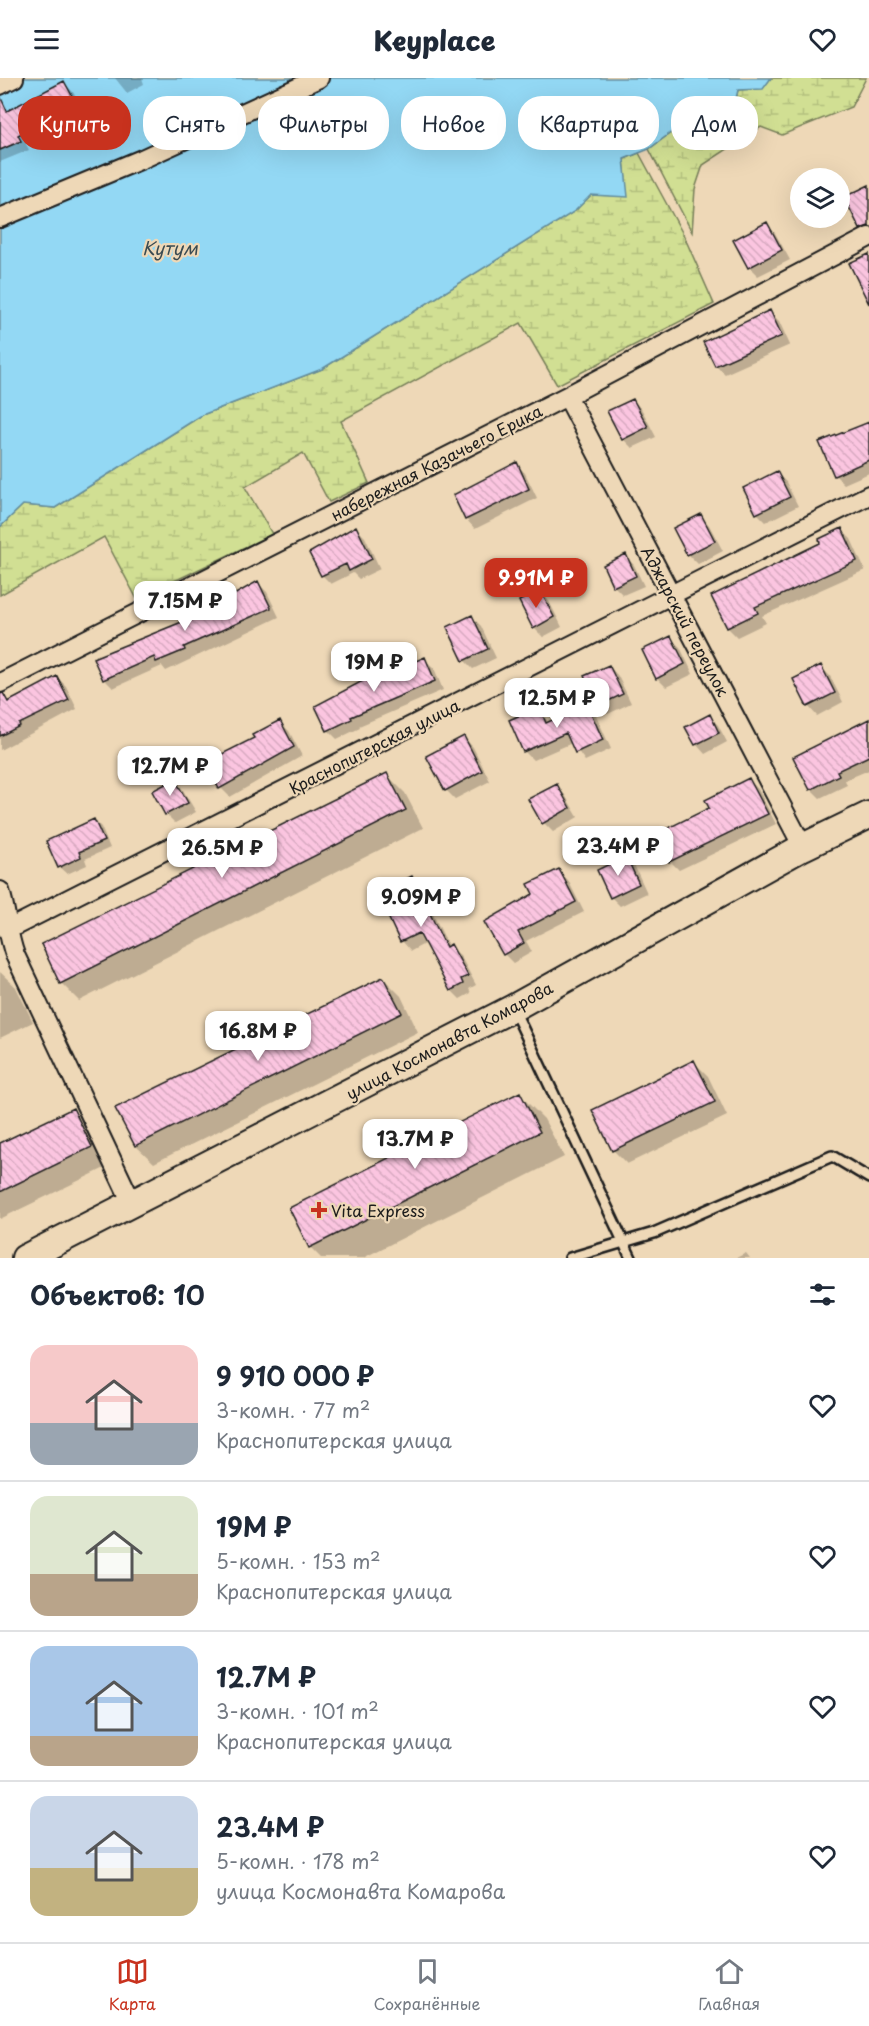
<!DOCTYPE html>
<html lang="ru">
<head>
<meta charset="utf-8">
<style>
  body { margin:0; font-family:"Playpen Sans",sans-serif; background:#f6f6f7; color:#1f2937; height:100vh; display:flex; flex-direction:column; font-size:22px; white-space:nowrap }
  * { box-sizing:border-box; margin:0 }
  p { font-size:20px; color:#747a83 }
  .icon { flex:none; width:33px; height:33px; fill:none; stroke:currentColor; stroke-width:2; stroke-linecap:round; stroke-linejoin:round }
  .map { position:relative; height:1180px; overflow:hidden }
  .panel { display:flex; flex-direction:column; background:#fff; flex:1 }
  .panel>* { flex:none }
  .guide { position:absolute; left:18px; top:18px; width:834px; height:54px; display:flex; gap:12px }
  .tools { position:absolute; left:790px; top:90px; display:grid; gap:12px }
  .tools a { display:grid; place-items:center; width:60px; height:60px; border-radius:50%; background:#fff; box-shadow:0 6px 24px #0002; font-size:30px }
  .price { position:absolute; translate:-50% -51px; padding:0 14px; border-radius:12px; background:#fff; color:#222; font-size:20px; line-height:39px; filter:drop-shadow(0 2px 3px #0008) }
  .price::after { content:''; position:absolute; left:50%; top:36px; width:18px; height:14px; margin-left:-9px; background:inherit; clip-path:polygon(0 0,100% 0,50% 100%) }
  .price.active { background:#c8321e; color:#fff }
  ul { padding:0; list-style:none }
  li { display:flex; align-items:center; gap:18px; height:150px; padding:0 30px }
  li+li { border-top:2px solid #e0e1e3 }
  li span { display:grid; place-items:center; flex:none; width:168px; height:120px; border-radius:18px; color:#555 }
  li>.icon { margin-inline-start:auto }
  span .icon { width:72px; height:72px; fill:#fffc; stroke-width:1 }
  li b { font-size:26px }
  h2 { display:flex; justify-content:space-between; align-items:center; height:72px; padding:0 30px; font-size:26px }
  .chip { padding:0 21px; border-radius:24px; background:#fff; box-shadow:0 6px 24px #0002; font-size:21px; line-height:54px }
  .chip.active { background:#c8321e; color:#fff }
  header { display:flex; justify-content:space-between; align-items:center; height:78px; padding:0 30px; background:#fff; font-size:27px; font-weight:800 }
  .dock { display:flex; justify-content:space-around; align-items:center; height:84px; border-top:2px solid #e0e1e3; background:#fff; font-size:16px; color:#747a83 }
  .dock a { display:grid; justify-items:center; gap:3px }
  .dock .active { color:#c8321e }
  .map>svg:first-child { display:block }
  .wetland { fill:url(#wetland-marsh); stroke:#767e58; stroke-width:1.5 }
  .water { fill:#93d8f4; stroke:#638d9e; stroke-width:1.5 }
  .shadow { fill:#0003 }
  .building { fill:url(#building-back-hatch); stroke:#1c1c1c; stroke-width:1.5 }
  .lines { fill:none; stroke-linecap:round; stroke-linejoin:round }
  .lane-casing { stroke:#1c1c1c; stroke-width:14 }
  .street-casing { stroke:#1c1c1c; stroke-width:22 }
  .secondary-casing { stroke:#1c1c1c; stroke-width:30 }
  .lane { stroke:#eed8b7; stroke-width:9 }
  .street { stroke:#eed8b7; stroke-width:18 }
  .secondary { stroke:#eed8b7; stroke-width:26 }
  .poi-dot { fill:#c8321e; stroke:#eed8b7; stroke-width:2 }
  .labels { text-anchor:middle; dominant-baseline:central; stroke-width:4.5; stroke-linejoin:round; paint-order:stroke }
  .street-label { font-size:16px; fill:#1c1c1c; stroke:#eed8b7 }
  .poi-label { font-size:16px; fill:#1c1c1c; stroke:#eed8b7; text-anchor:start }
  .water-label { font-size:18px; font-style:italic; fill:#3a4b52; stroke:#eed8b7 }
</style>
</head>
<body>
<header><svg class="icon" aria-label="menu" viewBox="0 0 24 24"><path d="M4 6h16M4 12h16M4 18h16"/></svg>Keyplace<svg class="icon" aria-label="heart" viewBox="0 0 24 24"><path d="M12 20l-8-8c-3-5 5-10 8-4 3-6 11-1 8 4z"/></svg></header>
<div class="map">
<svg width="869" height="1180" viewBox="0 0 869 1180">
  <defs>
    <pattern id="wetland-marsh" width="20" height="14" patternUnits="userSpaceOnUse" patternTransform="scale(1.5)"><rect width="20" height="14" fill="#d1df93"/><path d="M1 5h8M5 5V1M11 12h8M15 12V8" fill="none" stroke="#b3bf7e"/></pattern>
    <pattern id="building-back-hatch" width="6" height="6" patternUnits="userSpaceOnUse" patternTransform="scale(1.5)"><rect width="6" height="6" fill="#fbc5e0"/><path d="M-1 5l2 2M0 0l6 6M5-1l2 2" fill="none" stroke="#d7a9c0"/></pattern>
  </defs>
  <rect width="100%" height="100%" fill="#eed8b7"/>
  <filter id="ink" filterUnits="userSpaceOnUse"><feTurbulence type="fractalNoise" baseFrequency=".0167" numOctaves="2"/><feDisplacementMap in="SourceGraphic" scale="12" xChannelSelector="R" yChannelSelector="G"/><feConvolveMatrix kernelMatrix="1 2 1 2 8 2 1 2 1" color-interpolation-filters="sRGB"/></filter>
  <g filter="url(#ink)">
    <path class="wetland" d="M771,0H866L851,29L782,57L761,49L703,87L695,111L692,154L649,71L676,51L707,46L710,31L734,29L738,12L763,10Z
      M639,75L684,158L714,226L557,307L521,245L341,343L369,405L329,424L303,375L245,409L272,456L137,521L104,459L0,517V449L23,427L55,430L202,337L322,291L575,133L591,117L627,118L624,81Z"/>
    <path class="water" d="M0,0H771L763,11L738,12L734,29L710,31L707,46L676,51L649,71L624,81L628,119L591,117L575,133L322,291L202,337L55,430L23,427L0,449Z"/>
    <path class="shadow" d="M115,0H142L144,6L127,15Z
      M64,5L73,14L84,34L26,66L29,72L0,84V37Z
      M766,146L775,155L790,182L758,198L749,189Z
      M770,234L779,243L790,267L725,296L716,287Z
      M633,322L642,332L656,359L632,370L623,361Z
      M869,345V395L844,406L835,397Z
      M516,386L525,395L537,420L475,451L466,441Z
      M777,395L786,404L798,428L766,444L757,435Z
      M700,438L709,447L723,473L698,486L688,476L675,451Z
      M356,450L365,459L380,491L359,501L353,495L331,506L322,497Z
      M842,452L851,461L865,492L762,538L766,545L737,559L728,550L713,519L822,466Z
      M625,478L634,487L644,508L623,517L614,508Z
      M258,505L267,514L279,539L166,593L162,588L113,610L104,601L200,538Z
      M539,514L549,523L562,549L543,559L534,550Z
      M472,539L481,548L496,580L473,591L464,582Z
      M670,560L680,569L693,596L666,609L657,600Z
      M424,581L434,590L443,612L359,648L360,650L337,661L328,652L370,603L369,600L390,590L394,594Z
      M609,588L618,598L631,625L608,636L599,627Z
      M821,589L830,598L843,624L817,638L808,628Z
      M57,599L66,608L77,631L0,672V629Z
      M587,628L596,637L611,671L585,683L572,665L533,682L524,673L538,631L549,645Z
      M709,638L718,647L727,664L705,676L696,666Z
      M869,643V692L845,702L847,707L820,720L811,711Z
      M280,644L289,653L302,678L230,719L221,710L208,685L256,660Z
      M464,660L473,669L490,703L455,721L446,712L428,678Z
      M387,697L405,715L423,750L79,923L61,905Z
      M749,702L758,711L776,746L679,792L670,783L711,731Z
      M174,703L183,712L196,734L175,745L166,736Z
      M556,707L565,717L578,739L553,754L544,745Z
      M94,742L101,749L110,770L85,781L87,787L67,796L59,789Z
      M626,780L635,789L647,815L620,828L611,819Z
      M559,793L568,802L584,834L526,863L532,874L513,885L504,876L535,817Z
      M411,800L420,809L449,869L460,877L476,907L469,911L471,915L460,921L451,912L426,865L411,873L402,863L379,816Z
      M0,894L16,909L33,944L0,960Z
      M383,900L401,918L418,954L154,1085L136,1068L118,1031Z
      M694,984L708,998L727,1038L627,1086L614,1073L594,1033Z
      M519,1016L544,1041L564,1079L363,1180H321L310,1169Z
      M73,1032L91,1050L109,1088L0,1141V1067Z
      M746,1175L750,1180H736Z"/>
    <path class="building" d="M64,3L76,25L18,57L21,63L0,72V18L7,33Z
      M869,107V148L860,151L844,119Z
      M767,144L782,172L748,190L733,162Z
      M869,176V226L849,185Z
      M770,232L782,258L715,288L703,264Z
      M633,321L648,349L622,362L607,333Z
      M869,344V382L834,398L819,364Z
      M517,384L529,411L465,442L453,417Z
      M777,393L790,419L756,436L743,410Z
      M701,436L715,463L687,477L673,450Z
      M356,448L372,481L349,493L346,486L321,498L309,475Z
      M842,450L857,483L755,529L758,535L727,550L711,518L820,465L819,461Z
      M626,476L636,498L613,509L603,487Z
      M258,503L271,530L184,569L185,572L156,584L154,579L103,602L93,580L199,537Z
      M540,512L554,539L533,551L519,523Z
      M472,537L488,571L463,583L447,549Z
      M671,558L685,586L656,601L642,572Z
      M425,579L435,603L351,639L352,641L327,653L315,628L391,588L393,593Z
      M609,587L623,616L598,628L584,598Z
      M821,587L835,615L807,629L793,601Z
      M57,598L69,622L19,646L20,648L0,658V616L3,615L8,624Z
      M587,626L603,662L575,675L566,655L523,674L509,642L539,629L546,645Z
      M710,636L719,655L695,667L685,649Z
      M869,641V678L837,693L839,697L810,712L793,679Z
      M280,642L294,669L219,711L206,684L254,660L252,657Z
      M464,658L482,693L445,713L426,678Z
      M387,695L406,732L60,906L41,866Z
      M749,700L768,736L669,784L656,756L709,730L705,722Z
      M175,701L188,725L165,737L152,713Z
      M557,706L570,730L542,746L528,721Z
      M94,741L104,763L79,774L81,779L58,790L46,763Z
      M626,778L639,806L610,820L597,792Z
      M559,791L576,824L518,854L524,865L503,877L484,844L533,816L528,806Z
      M412,798L446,869L451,866L468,898L461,901L463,906L450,913L419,855L400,864L377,815Z
      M383,899L402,935L135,1068L115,1030Z
      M694,982L715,1024L612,1073L592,1032Z
      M520,1014L540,1054L309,1170L289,1130Z
      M73,1030L92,1069L0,1114V1065Z"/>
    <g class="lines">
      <defs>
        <path id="lane" d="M514,932L631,1180
          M570,1180L654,1155L832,1078L869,1100"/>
        <path id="street" d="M0,7L14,0
          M0,140L142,81L319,0
          M567,318L803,769
          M0,605L567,318L869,159
          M0,813C7,834 7,856 15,877L132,1125
          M7,852L869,417"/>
        <path id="secondary" d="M25,1180L513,930L803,769L869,737"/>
      </defs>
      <use href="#lane" class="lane-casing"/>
      <use href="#street" class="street-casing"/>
      <use href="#secondary" class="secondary-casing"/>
      <use href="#lane" class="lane"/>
      <use href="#street" class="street"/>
      <use href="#secondary" class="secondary"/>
    </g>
  </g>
  <path class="poi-dot" d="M316 1123h6v6h6v6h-6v6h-6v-6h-6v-6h6z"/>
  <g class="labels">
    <g class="street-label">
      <text transform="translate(436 384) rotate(-27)">набережная Казачьего Ерика</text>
      <text transform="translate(686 543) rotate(62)">Аджарский переулок</text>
      <text transform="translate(374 668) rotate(-27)">Краснопитерская улица</text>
      <text transform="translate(449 962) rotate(-28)">улица Космонавта Комарова</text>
    </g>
    <g class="poi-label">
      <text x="331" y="1132">Vita Express</text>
    </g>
    <g class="water-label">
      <text x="170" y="169">Кутум</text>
    </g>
  </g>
</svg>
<div class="tools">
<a><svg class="icon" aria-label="layers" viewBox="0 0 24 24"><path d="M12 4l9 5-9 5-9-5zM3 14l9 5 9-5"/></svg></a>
</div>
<b class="price active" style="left:536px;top:531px">9.91M ₽</b>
<b class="price" style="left:185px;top:554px">7.15M ₽</b>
<b class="price" style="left:374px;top:615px">19M ₽</b>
<b class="price" style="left:557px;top:651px">12.5M ₽</b>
<b class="price" style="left:170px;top:719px">12.7M ₽</b>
<b class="price" style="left:618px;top:799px">23.4M ₽</b>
<b class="price" style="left:222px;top:801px">26.5M ₽</b>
<b class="price" style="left:421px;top:850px">9.09M ₽</b>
<b class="price" style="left:258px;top:984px">16.8M ₽</b>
<b class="price" style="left:415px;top:1092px">13.7M ₽</b>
<div class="guide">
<a class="chip active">Купить</a>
<a class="chip">Снять</a>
<a class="chip">Фильтры</a>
<a class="chip">Новое</a>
<a class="chip">Квартира</a>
<a class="chip">Дом</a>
</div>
</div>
<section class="panel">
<h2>Объектов: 10<svg class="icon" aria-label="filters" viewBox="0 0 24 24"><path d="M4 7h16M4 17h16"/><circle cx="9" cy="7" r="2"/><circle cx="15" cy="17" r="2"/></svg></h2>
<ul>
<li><span style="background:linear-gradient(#f6c9c9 65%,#9aa5b1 0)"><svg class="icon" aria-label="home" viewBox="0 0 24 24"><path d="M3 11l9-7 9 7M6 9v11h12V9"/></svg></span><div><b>9 910 000 ₽</b><p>3-комн. · 77 m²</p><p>Краснопитерская улица</p></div><svg class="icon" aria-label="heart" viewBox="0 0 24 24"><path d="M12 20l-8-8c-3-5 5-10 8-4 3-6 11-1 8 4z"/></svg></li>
<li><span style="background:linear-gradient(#dfe7d0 65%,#b9a48a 0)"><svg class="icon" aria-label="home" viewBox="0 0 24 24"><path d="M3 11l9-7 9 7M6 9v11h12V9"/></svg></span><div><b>19M ₽</b><p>5-комн. · 153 m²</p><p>Краснопитерская улица</p></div><svg class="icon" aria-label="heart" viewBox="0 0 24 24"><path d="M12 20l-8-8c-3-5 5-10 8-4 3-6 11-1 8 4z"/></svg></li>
<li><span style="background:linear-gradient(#a9c7e8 75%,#b9a48a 0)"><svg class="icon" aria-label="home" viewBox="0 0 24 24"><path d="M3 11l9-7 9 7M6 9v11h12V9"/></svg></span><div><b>12.7M ₽</b><p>3-комн. · 101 m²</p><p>Краснопитерская улица</p></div><svg class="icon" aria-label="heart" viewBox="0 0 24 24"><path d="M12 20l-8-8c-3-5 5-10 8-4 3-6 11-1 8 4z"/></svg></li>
<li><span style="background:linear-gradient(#c9d6e8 60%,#c2b280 0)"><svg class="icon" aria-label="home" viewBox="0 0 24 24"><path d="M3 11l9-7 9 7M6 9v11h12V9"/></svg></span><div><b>23.4M ₽</b><p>5-комн. · 178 m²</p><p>улица Космонавта Комарова</p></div><svg class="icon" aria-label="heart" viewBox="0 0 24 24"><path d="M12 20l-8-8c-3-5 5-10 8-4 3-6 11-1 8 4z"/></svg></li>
</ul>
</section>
<nav class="dock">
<a class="active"><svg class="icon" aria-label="map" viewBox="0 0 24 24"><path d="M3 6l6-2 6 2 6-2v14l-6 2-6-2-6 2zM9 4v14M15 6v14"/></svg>Карта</a>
<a><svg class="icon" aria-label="saved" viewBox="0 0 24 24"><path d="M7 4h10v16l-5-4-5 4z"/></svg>Сохранённые</a>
<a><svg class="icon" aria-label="home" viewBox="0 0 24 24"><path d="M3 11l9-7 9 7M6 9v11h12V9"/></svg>Главная</a>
</nav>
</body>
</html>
